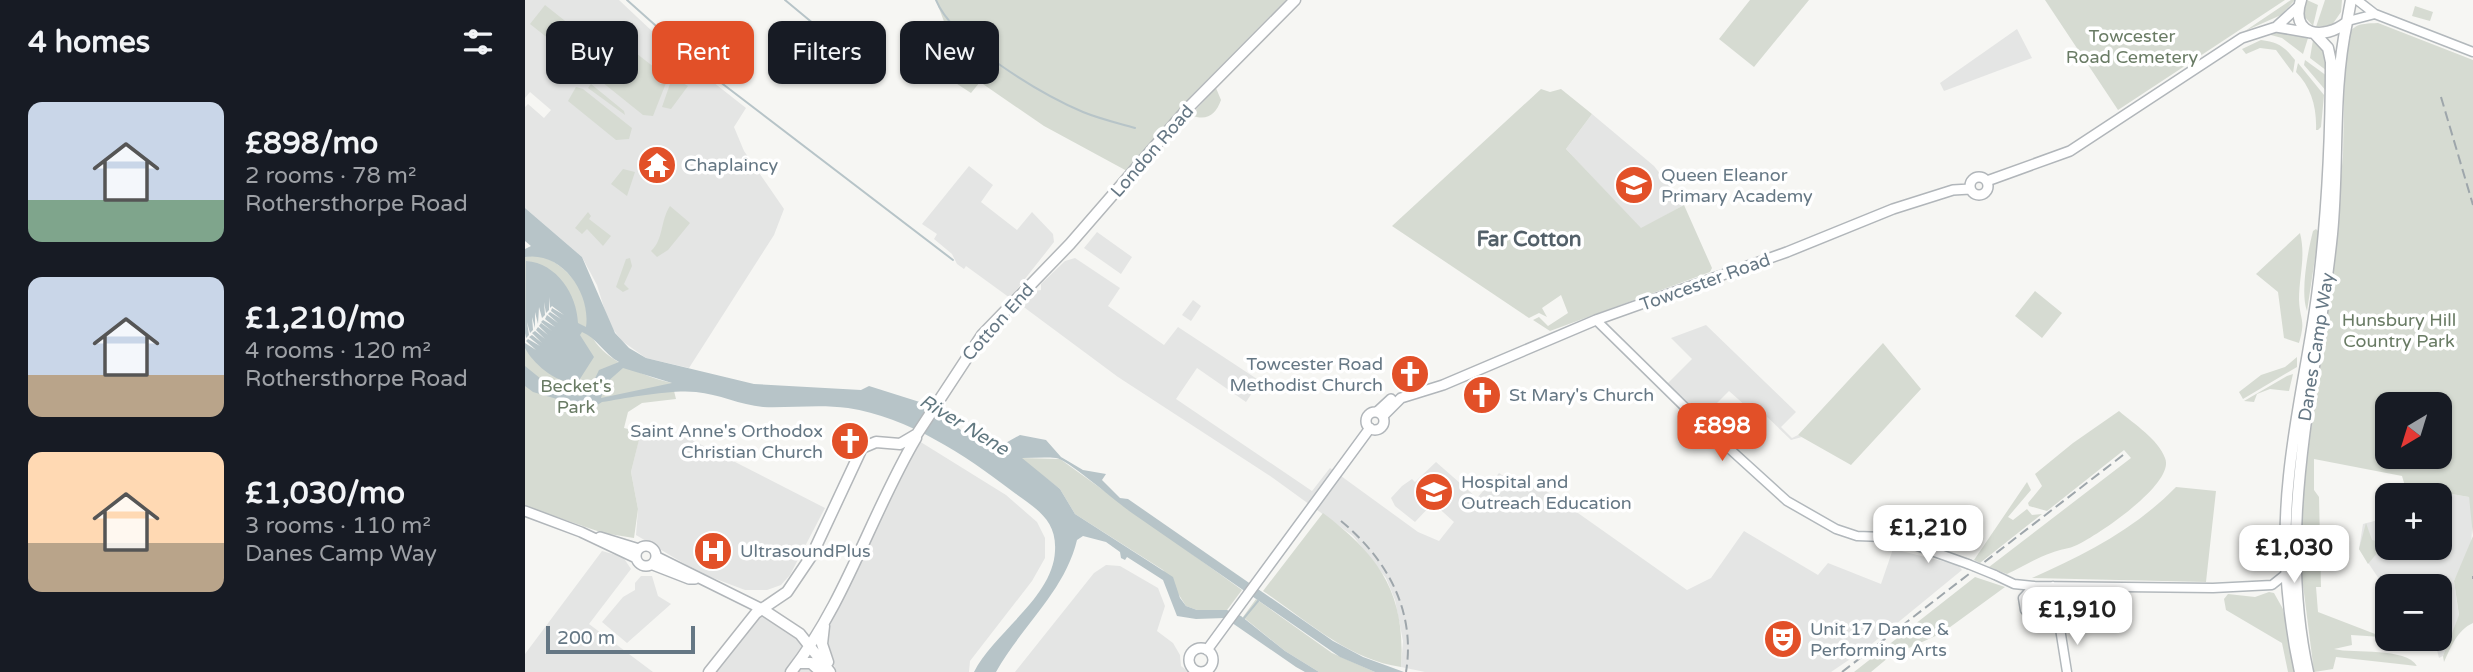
<!DOCTYPE html>
<html lang="en">
<head>
<meta charset="utf-8">
<style>
  body { margin:0; font-family:"Varela Round",sans-serif; background:#20242c; color:#f1f3f6; height:100vh; display:flex; flex-direction:column; font-size:26px; white-space:nowrap }
  * { box-sizing:border-box; margin:0 }
  p { font-size:23px; color:#9ea1a6 }
  .icon { flex:none; width:38px; height:38px; fill:none; stroke:currentColor; stroke-width:2; stroke-linecap:round; stroke-linejoin:round }
  .map { position:relative; flex:1; overflow:hidden }
  .side { display:flex; flex-direction:column; background:#171b24; width:525px }
  .side>* { flex:none }
  .top-card { position:absolute; left:21px; top:21px; width:665px; height:63px; display:flex; gap:14px }
  .needle { width:46px; rotate:218deg }
  .fabs { position:absolute; left:1850px; top:392px; display:grid; gap:14px }
  .fabs a { display:grid; place-items:center; width:77px; height:77px; border-radius:14px; background:#171b24; box-shadow:0 2px 5px #0004; font-size:35px }
  .scale { position:absolute; left:21px; bottom:18px; width:149px; box-sizing:border-box; padding-left:7px; border:4px solid #657784; border-top:0; font-size:19px; line-height:24px; white-space:nowrap; color:#657784; -webkit-text-stroke:5px #fff; paint-order:stroke }
  .price { position:absolute; translate:-50% -60px; padding:0 16px; border-radius:14px; background:#fff; color:#222; font-size:23px; line-height:46px; filter:drop-shadow(0 2px 4px #0008) }
  .price::after { content:''; position:absolute; left:50%; top:42px; width:21px; height:16px; margin-left:-10px; background:inherit; clip-path:polygon(0 0,100% 0,50% 100%) }
  .price.active { background:#e25028; color:#fff }
  ul { padding:0; list-style:none }
  li { display:flex; align-items:center; gap:21px; height:175px; padding:0 28px }
  li span { display:grid; place-items:center; flex:none; width:196px; height:140px; border-radius:14px; color:#555 }
  li>.icon { margin-inline-start:auto }
  span .icon { width:84px; height:84px; fill:#fffc; stroke-width:1 }
  li b { font-size:30px }
  h2 { display:flex; justify-content:space-between; align-items:center; height:84px; padding:0 28px; font-size:30px }
  .tag { padding:0 24px; border-radius:14px; background:#171b24; box-shadow:0 2px 5px #0004; font-size:24px; line-height:63px }
  .tag.active { background:#e25028; color:#fff }
  main { display:flex; flex:1; min-height:0 }
  .map>svg:first-child { display:block }
  .built { fill:#e4e5e4 }
  .green { fill:#d6dbd2; fill-rule:evenodd }
  .water { fill:#b7c4c8; fill-rule:evenodd }
  .pier { fill:#f6f6f3 }
  .lines { fill:none; stroke-linecap:round; stroke-linejoin:round }
  .stream { stroke:#b7c4c8; stroke-width:2 }
  .secondary-casing { stroke:#b2b8bc; stroke-width:11 }
  .primary-casing { stroke:#b1b6ba; stroke-width:12 }
  .highway-casing { stroke:#b3b7ba; stroke-width:13 }
  .secondary { stroke:#fff; stroke-width:8 }
  .primary { stroke:#fff; stroke-width:9 }
  .highway { stroke:#fff; stroke-width:10 }
  .rail { stroke:#9ea6ab; stroke-width:2; stroke-dasharray:10 5; stroke-linecap:butt }
  .secondary-bridge-casing { stroke:#b2b8bc; stroke-width:11; stroke-linecap:butt }
  .secondary-bridge { stroke:#fff; stroke-width:8 }
  .labels { text-anchor:middle; dominant-baseline:central; stroke-width:7; stroke-linejoin:round; paint-order:stroke }
  .park-label { font-size:18px; fill:#697b64; stroke:#fff }
  .street-label { font-size:18px; fill:#657784; stroke:#fff }
  .poi-label { font-size:18px; fill:#657784; stroke:#fff; text-anchor:start }
  .water-label { font-size:19px; font-style:italic; fill:#617880; stroke:#fff }
  .quarter-label { font-size:21px; font-weight:bold; fill:#536069; stroke:#fff }
</style>
</head>
<body>
<main>
<section class="side">
<h2>4 homes<svg class="icon" aria-label="filters" viewBox="0 0 24 24"><path d="M4 7h16M4 17h16"/><circle cx="9" cy="7" r="2"/><circle cx="15" cy="17" r="2"/></svg></h2>
<ul>
<li><span style="background:linear-gradient(#c9d6e8 70%,#7fa58c 0)"><svg class="icon" aria-label="home" viewBox="0 0 24 24"><path d="M3 11l9-7 9 7M6 9v11h12V9"/></svg></span><div><b>£898/mo</b><p>2 rooms · 78 m²</p><p>Rothersthorpe Road</p></div></li>
<li><span style="background:linear-gradient(#c9d6e8 70%,#b9a48a 0)"><svg class="icon" aria-label="home" viewBox="0 0 24 24"><path d="M3 11l9-7 9 7M6 9v11h12V9"/></svg></span><div><b>£1,210/mo</b><p>4 rooms · 120 m²</p><p>Rothersthorpe Road</p></div></li>
<li><span style="background:linear-gradient(#ffd9b3 65%,#b9a48a 0)"><svg class="icon" aria-label="home" viewBox="0 0 24 24"><path d="M3 11l9-7 9 7M6 9v11h12V9"/></svg></span><div><b>£1,030/mo</b><p>3 rooms · 110 m²</p><p>Danes Camp Way</p></div></li>
</ul>
</section>
<div class="map">
<svg width="1948" height="672" viewBox="0 0 1948 672">
  <rect width="100%" height="100%" fill="#f6f6f3"/>
  <path class="built" d="M0,0H94L146,49L221,108L209,127L219,151L259,209L249,235L164,368L121,358L97,341L84,324L72,285L57,257L0,208V107L3,104L19,118L26,110L5,92L0,98Z
    M1492,29L1507,58L1419,91L1415,83Z
    M1067,114L1129,166L1159,205L1116,229L1041,149Z
    M444,166L468,185L456,202L492,230L507,212L528,234L529,242L485,298L441,266L439,269L432,264L427,254L409,239L412,234L397,224Z
    M572,232L607,257L596,274L559,248Z
    M550,258L595,288L583,306L639,345L653,327L735,381L721,402L672,368L651,399L787,491L805,468L893,532L914,541L929,522L908,503L890,522L870,506L866,498L877,486L887,479L890,482L911,462L952,498L974,473L989,483L993,477L1026,494L1162,590L1186,578L1219,531L1293,575L1303,563L1356,584L1368,549L1433,565L1437,570L1343,647L1306,672H900L876,667L878,641L870,600L861,578L828,536L748,478L593,377L496,305L510,291L516,290V284L540,261Z
    M668,300L676,306L666,321L657,315Z
    M1181,325L1271,412L1256,427L1267,438L1273,435L1277,437L1266,440L1236,411L1231,415L1204,391L1178,417L1143,383L1167,359L1146,338Z
    M117,427L165,439L300,508L265,575L256,585L242,590H220L175,573L111,535L113,509L106,472Z
    M394,441L481,495L512,522L520,538V558L507,581L445,661L444,672H312L303,653L302,632L379,464Z
    M1880,486L1944,497L1948,513L1946,547L1929,581L1934,616L1918,656L1914,658L1912,650L1881,642L1882,639H1914V586H1862V591L1834,549L1838,524L1857,519L1862,511V548H1914V495H1873Z
    M77,551L98,557L106,569L64,624L128,672H0V654Z
    M581,565L595,566L633,588L640,606L632,631L648,643L655,655L656,666L664,672H490L569,573Z
    M116,576H127L133,596L146,604L102,643L77,622L98,597L110,590V583Z
    M237,614L281,646L271,661L289,672H189Z"/>
  <path class="green" d="M411,0H761L667,95L602,171L519,126L455,82L446,93L426,80L413,43L422,40L424,35Z
    M1225,0H1284L1229,67L1194,39Z
    M1520,0H1760L1593,110Z
    M1766,0H1770L1756,15L1720,31Z
    M1782,0L1793,5L1788,26L1778,15Z
    M1800,0H1817L1816,12L1807,25L1791,27Z
    M20,5L44,24L29,43L5,24Z
    M1890,6L1908,12L1905,21L1887,16Z
    M1853,23L1948,60V623C1932,630 1926,647 1919,662L1918,656L1934,615L1929,581L1948,536L1944,497L1880,486L1877,476L1789,459V490L1794,497L1796,587H1791L1793,612L1858,637L1826,635L1827,645L1809,649C1829,654 1881,647 1892,666L1811,657L1808,669L1789,672L1777,577L1775,506L1803,310L1818,156L1820,45C1826,24 1832,24 1853,23ZM1862,404H1914V457H1862Z
    M1756,32L1783,38L1778,54L1757,38L1742,34Z
    M1736,40C1753,42 1760,47 1770,60L1768,73L1751,50L1735,48L1721,54L1717,49Z
    M1788,40L1801,54L1802,71L1785,58Z
    M98,43L143,78L128,116L118,115L72,78Z
    M1780,60L1802,76V92L1779,65Z
    M1773,63L1799,95L1796,127L1793,130H1791C1792,107 1786,87 1771,72Z
    M146,81L156,82L163,86L146,109L137,107Z
    M66,84L99,111L100,115L63,88Z
    M51,87L58,89L107,128L104,139L91,140L43,101Z
    M691,88L696,100C691,114 682,122 666,115Z
    M1016,89L1025,92L1036,89L1067,114L1041,149L1116,228L1159,205L1187,268L1185,272L1025,331L1008,320L1014,317L1023,326L1043,313L1036,295L1017,308L1022,317L1014,313L1004,318L867,226Z
    M98,169L110,172L102,196L86,184Z
    M145,206L165,223L143,250L132,257L126,251C139,239 135,221 145,206Z
    M63,212L66,216L64,219L86,236L78,246L62,229L57,234L50,228Z
    M1791,229L1794,232L1782,311C1775,293 1783,250 1788,231Z
    M1775,233C1781,257 1774,276 1774,300C1775,321 1781,319 1774,343L1759,338L1753,292L1731,274Z
    M11,255C33,258 59,285 62,307C63,321 62,331 71,343C87,364 122,377 147,383L151,399L117,403L103,412L99,428L116,432L106,472L113,509L109,538L78,533L0,506V257Z
    M105,258L107,266L99,284L104,289L98,292L91,287L101,259Z
    M1510,291L1537,313L1517,338L1490,316Z
    M1358,343L1396,389L1326,465L1273,435Z
    M1772,357V367L1718,399L1714,392L1736,375L1760,367Z
    M1768,374L1764,391L1745,389L1732,394L1729,402L1719,401L1762,376Z
    M1594,411C1609,424 1633,439 1640,458C1651,483 1573,535 1552,545C1544,549 1535,549 1526,553C1511,558 1497,567 1482,574L1464,567L1606,458L1599,450L1522,511L1504,506L1503,503L1517,486L1510,474L1548,443Z
    M495,458L535,459L717,590L702,610H672L661,606L638,570L550,514L535,489Z
    M1502,482L1506,490L1483,517L1488,520L1502,509L1507,515L1517,514L1455,563L1449,560Z
    M1651,487L1691,491L1681,582L1507,578C1559,555 1610,529 1651,487Z
    M798,513C855,556 881,594 876,667C824,660 781,620 738,591Z
    M1841,523L1847,540L1862,543V548H1872L1871,550L1853,552L1843,564L1834,549Z
    M1450,577L1480,587L1417,633L1364,657L1346,672H1329Z
    M1503 602a15 15 0 1 1 30 0a15 15 0 1 1-30 0Z
    M1744,592L1749,593L1758,609L1770,672H1763L1757,643L1701,610L1699,599L1703,594L1730,597Z
    M731,599L807,653L850,672H794L760,651L718,617Z"/>
  <path class="water" d="M0,208L57,257L90,333L104,348L121,358L229,384L336,390L344,386L401,404L448,439L463,442L465,445H477L495,435L521,440L536,457L558,470L581,474L577,480L595,498L603,499L808,641L838,657L879,672H850L815,657L607,513C595,505 541,458 531,458C520,457 508,458 497,458L535,489L550,514L648,577L655,598L661,606L672,610H702L716,616L760,651L794,672H780L771,667L700,618L671,619L652,616L638,580L602,557L600,560L596,558L595,552L581,542L558,536L552,540C540,591 496,627 471,672H449C468,633 528,598 530,551C532,519 510,508 487,491C440,455 383,417 323,408C295,404 266,408 238,407C215,405 194,394 171,392C148,389 101,398 77,402L66,409L8,392L0,386V366L21,383L54,396L64,391L74,370L94,362C79,354 72,338 57,332L55,335L69,357L53,382C34,386 8,364 0,348L1,261C32,263 52,295 53,323L61,327C66,293 37,251 0,257V249L6,246L0,241ZM98,368L147,383L76,398L81,383Z"/>
  <path class="pier" d="M24,297L25,308L27,306L39,315L27,308L26,311L36,319L25,312L23,314L33,323L22,315L20,319L30,327L18,320L16,322L27,331L16,323L14,326L23,335L13,327L11,330L20,339L10,331L7,333L17,343L7,335L4,337L15,346L3,339L1,341L11,350L0,343V333L1,338L4,335L2,322L5,333L8,330L7,317L10,328V312L13,324L14,307L17,318L20,315L19,302L21,313L24,310Z"/>
  <g class="lines">
    <path class="stream" d="M102,0L186,75L428,260
      M260,0L307,39
      M411,0C428,42 516,94 558,112C575,119 593,123 610,128
      M719,618L733,601"/>
    <defs>
      <path id="secondary" d="M1832,0L1850,14L1948,52
        M1823,21L1850,14
        M1071,320L1175,422L1262,501L1311,529L1332,536L1359,537
        M1358 536a8 8 0 1 1 16 0a8 8 0 1 1-16 0Z
        M1373,539L1443,564
        M1470,575L1489,584L1509,586
        M1528,586L1536,595V612L1524,619L1507,617L1500,610L1498,598L1509,586L1688,588L1747,585L1762,573
        M1533,616L1542,672"/>
      <path id="primary" d="M1751,27L1774,6
        M1445 186a9 9 0 1 1 18 0a9 9 0 1 1-18 0Z
        M1462,181L1545,151L1717,38L1751,27L1786,33
        M841 421a9 9 0 1 1 18 0a9 9 0 1 1-18 0Z
        M852,412L866,399
        M858,416L876,398L918,385L1071,320L1262,252L1368,209L1428,190L1445,189
        M0,511L56,532L111,558
        M75,537L114,549
        M111 556a10 10 0 1 1 20 0a10 10 0 1 1-20 0Z
        M132,557L237,609
        M128,565L164,579H170
        M664 660a12 12 0 1 1 24 0a12 12 0 1 1-24 0Z
        M682,650L845,428"/>
      <path id="highway" d="M1776,0C1764,36 1799,41 1822,22L1826,0
        M237,609L275,634L305,672
        M299,626L297,644L303,662
        M273,663H286L296,672
        M184,672L231,613L262,592L287,555L337,448L351,442L375,444L392,434L457,335L545,244L664,107L770,0
        M266,672C321,602 346,514 391,438
        M1775,672C1761,608 1757,541 1764,476C1770,415 1784,356 1792,296C1802,219 1806,140 1806,62L1803,48L1790,34
        M1783,672C1750,522 1792,383 1807,234C1814,164 1807,91 1822,22"/>
    </defs>
    <use href="#secondary" class="secondary-casing"/>
    <use href="#primary" class="primary-casing"/>
    <use href="#highway" class="highway-casing"/>
    <use href="#secondary" class="secondary"/>
    <use href="#primary" class="primary"/>
    <use href="#highway" class="highway"/>
    <path class="rail" d="M1916,97L1948,205
      M816,521C862,559 891,611 881,672
      M1948,576V579
      M1317,672L1602,452"/>
    <defs>
      <path id="secondary-bridge" d="M1443,564L1470,575"/>
    </defs>
    <use href="#secondary-bridge" class="secondary-bridge-casing"/>
    <use href="#secondary-bridge" class="secondary-bridge"/>
  </g>
  <defs>
    <symbol id="temple-disc" viewBox="-11 -11 22 22"><circle r="9.5" fill="#e25028" stroke="#fff"/><path d="M0-6L5-2H3V0L6.5 2.5H4V6H1.5V3h-3V6H-4V2.5H-6.5L-3 0V-2H-5Z" fill="#fff"/></symbol>
    <symbol id="school-disc" viewBox="-11 -11 22 22"><circle r="9.5" fill="#e25028" stroke="#fff"/><path d="M0-5L7-2L0 1L-7-2ZM-4 1L0 2.5L4 1V4Q0 6-4 4Z" fill="#fff"/></symbol>
    <symbol id="church-disc" viewBox="-11 -11 22 22"><circle r="9.5" fill="#e25028" stroke="#fff"/><path d="M-1.2-6h2.4v3.5h3.3v2.4h-3.3V6h-2.4V-.1h-3.3v-2.4h3.3Z" fill="#fff"/></symbol>
    <symbol id="hospital-disc" viewBox="-11 -11 22 22"><circle r="9.5" fill="#e25028" stroke="#fff"/><path d="M-5-5h3v3.5h4V-5h3V5h-3V1.5h-4V5h-3Z" fill="#fff"/></symbol>
    <symbol id="theatre-disc" viewBox="-11 -11 22 22"><circle r="9.5" fill="#e25028" stroke="#fff"/><path d="M-5-5.5Q0-4 5-5.5V0Q5 5 0 6Q-5 5-5 0ZM-3.3-2.5H-1v1.5H-3.3ZM1-2.5H3.3v1.5H1ZM-2.8 1Q0 5.5 2.8 1Z" fill="#fff"/></symbol>
  </defs>
  <g fill-rule="evenodd">
    <use href="#temple-disc" x="110" y="143" width="44" height="44"/>
    <use href="#school-disc" x="1087" y="163" width="44" height="44"/>
    <use href="#church-disc" x="863" y="352" width="44" height="44"/>
    <use href="#church-disc" x="935" y="373" width="44" height="44"/>
    <use href="#church-disc" x="303" y="419" width="44" height="44"/>
    <use href="#school-disc" x="887" y="470" width="44" height="44"/>
    <use href="#hospital-disc" x="166" y="529" width="44" height="44"/>
    <use href="#theatre-disc" x="1236" y="617" width="44" height="44"/>
  </g>
  <g class="labels">
    <g class="park-label">
      <text x="1607" y="36">Towcester<tspan x="1607" dy="21">Road Cemetery</tspan></text>
      <text x="1874" y="320">Hunsbury Hill<tspan x="1874" dy="21">Country Park</tspan></text>
      <text x="51" y="386">Becket's<tspan x="51" dy="21">Park</tspan></text>
    </g>
    <g class="street-label">
      <text transform="translate(627 151) rotate(-49)">London Road</text>
      <text transform="translate(1180 282) rotate(-20)">Towcester Road</text>
      <text transform="translate(473 322) rotate(-48)">Cotton End</text>
      <text transform="translate(1791 347) rotate(-81)">Danes Camp Way</text>
    </g>
    <g class="poi-label">
      <text x="159" y="165">Chaplaincy</text>
      <text x="1136" y="175">Queen Eleanor<tspan x="1136" dy="21">Primary Academy</tspan></text>
      <text x="858" y="364" text-anchor="end">Towcester Road<tspan x="858" dy="21">Methodist Church</tspan></text>
      <text x="984" y="395">St Mary's Church</text>
      <text x="298" y="431" text-anchor="end">Saint Anne's Orthodox<tspan x="298" dy="21">Christian Church</tspan></text>
      <text x="936" y="482">Hospital and<tspan x="936" dy="21">Outreach Education</tspan></text>
      <text x="215" y="551">UltrasoundPlus</text>
      <text x="1285" y="629">Unit 17 Dance &amp;<tspan x="1285" dy="21">Performing Arts</tspan></text>
    </g>
    <g class="water-label">
      <text transform="translate(439 425) rotate(31)">River Nene</text>
    </g>
    <g class="quarter-label">
      <text x="1004" y="239">Far Cotton</text>
    </g>
  </g>
</svg>
<div class="fabs">
<a><svg class="needle" viewBox="-14 -14 28 28"><path d="M0-13l5 13h-10z" fill="#e53935"/><path d="M0 13l5-13h-10z" fill="#9ea1a6"/></svg></a>
<a>+</a>
<a>−</a>
</div>
<div class="scale">200 m</div>
<b class="price active" style="left:1197px;top:463px">£898</b>
<b class="price" style="left:1403px;top:565px">£1,210</b>
<b class="price" style="left:1769px;top:585px">£1,030</b>
<b class="price" style="left:1552px;top:647px">£1,910</b>
<div class="top-card">
<a class="tag">Buy</a>
<a class="tag active">Rent</a>
<a class="tag">Filters</a>
<a class="tag">New</a>
</div>
</div>
</main>
</body>
</html>
